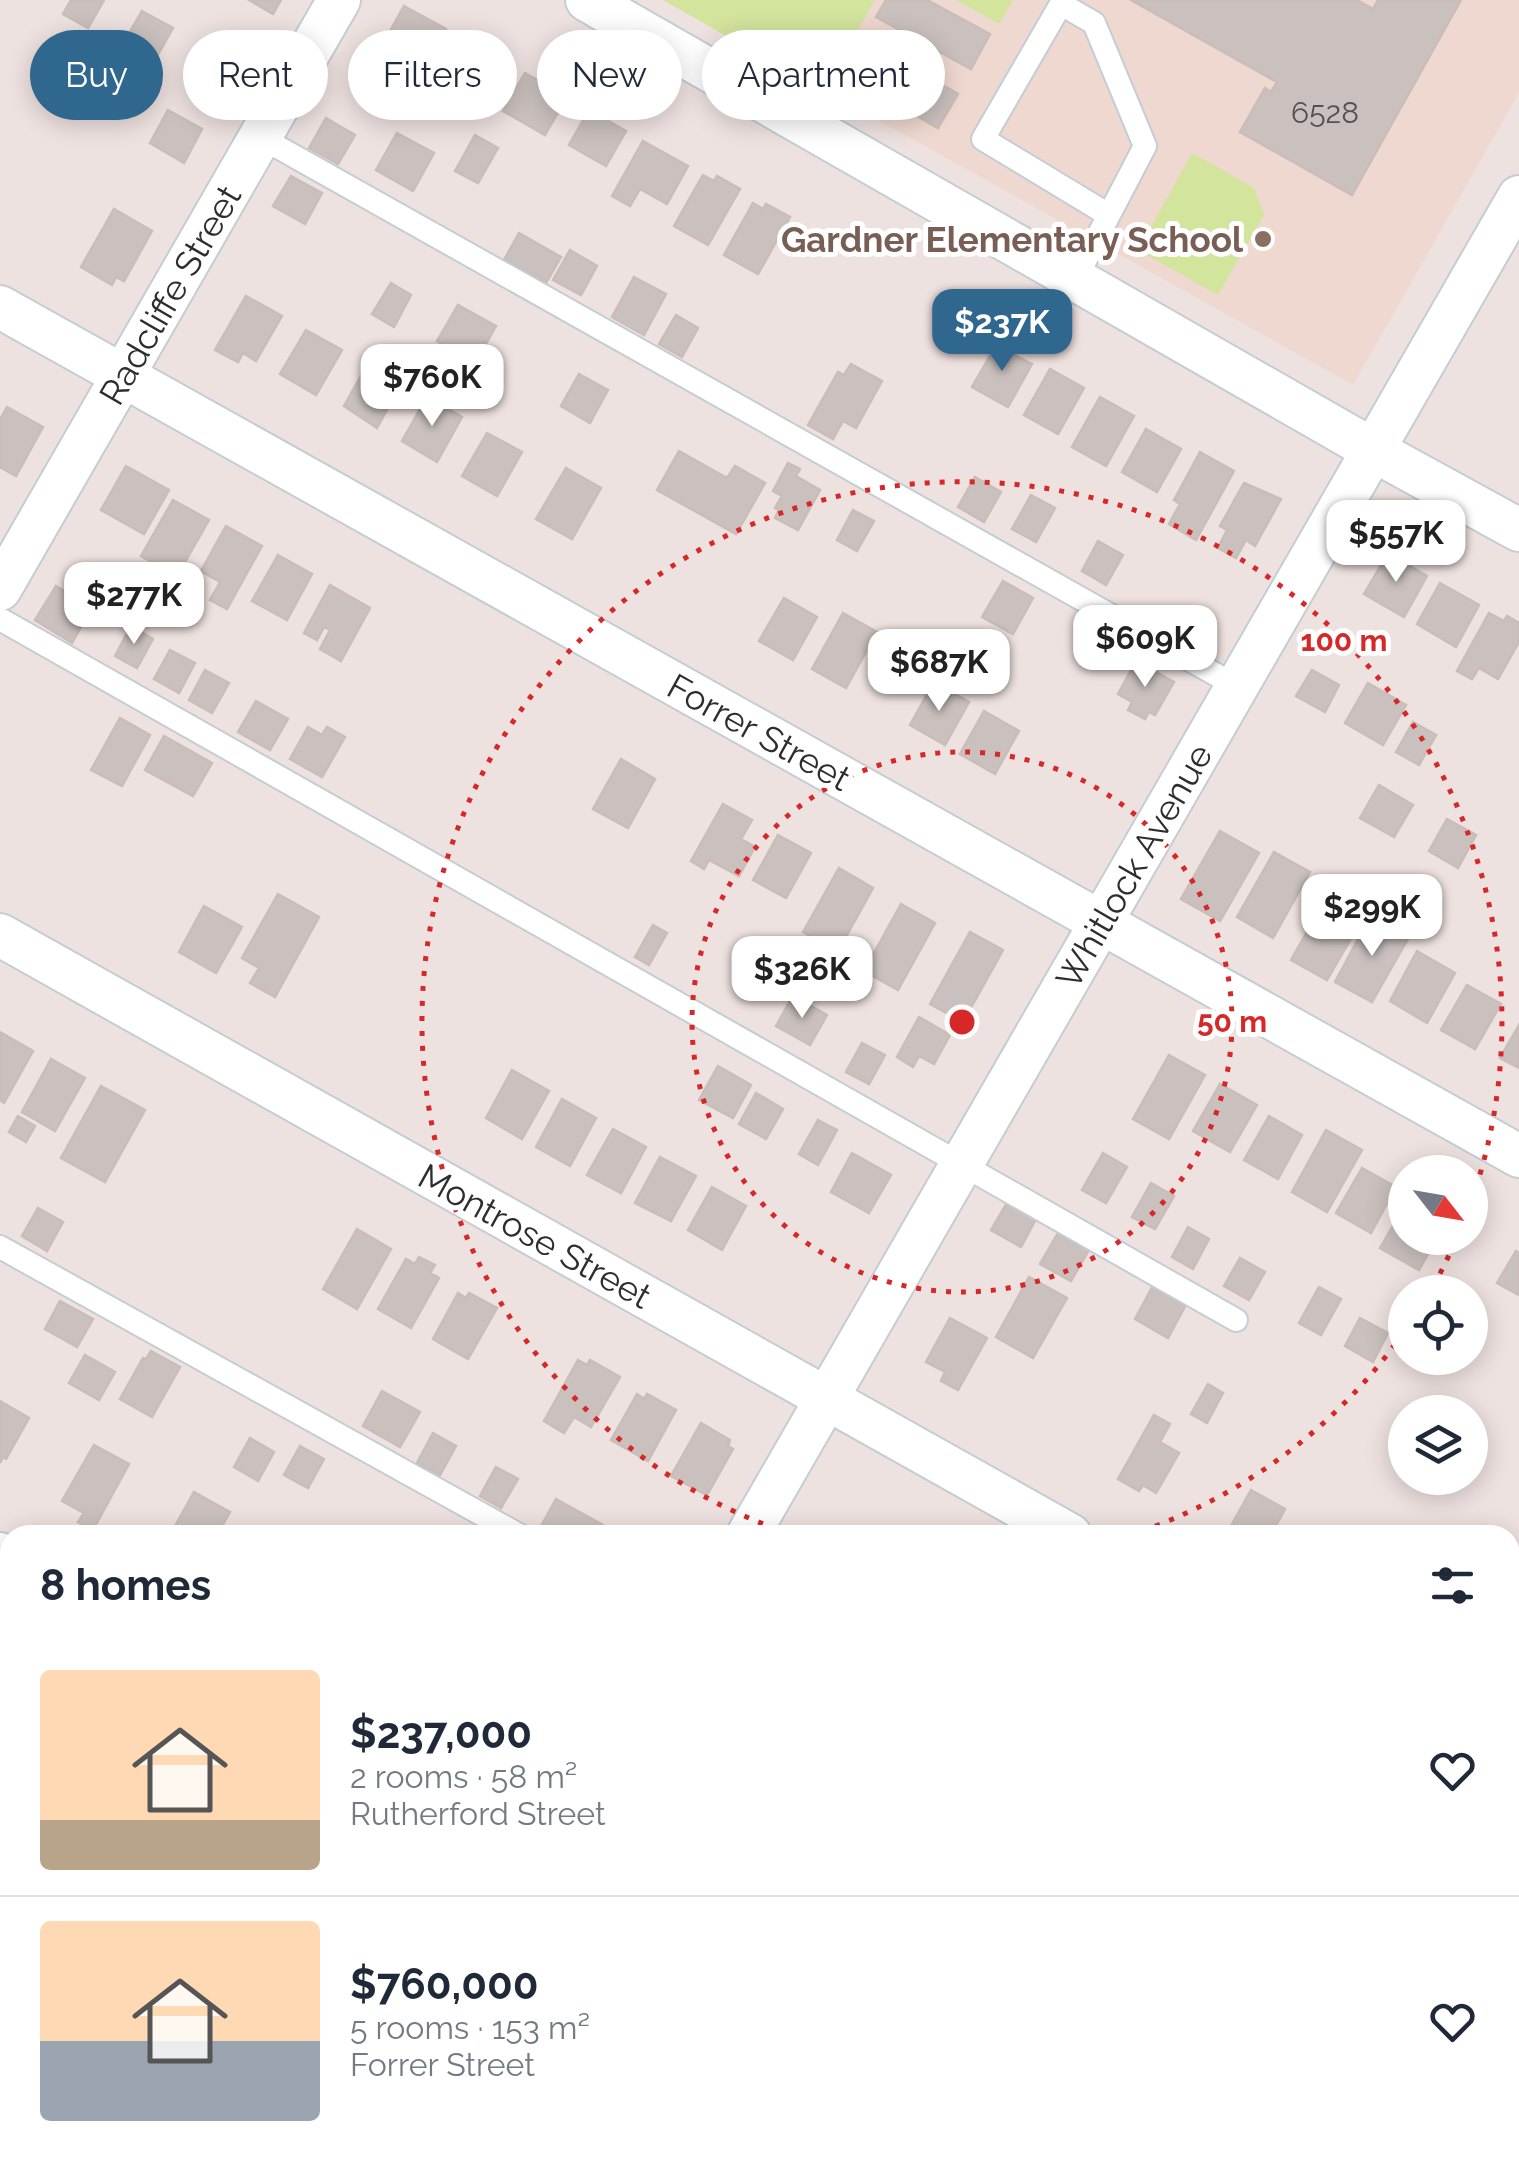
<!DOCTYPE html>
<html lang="en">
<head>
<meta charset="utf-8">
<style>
  body { margin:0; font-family:Raleway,sans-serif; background:#f2f2f3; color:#1f2937; height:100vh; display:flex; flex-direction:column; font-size:38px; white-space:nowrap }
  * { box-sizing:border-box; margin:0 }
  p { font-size:32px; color:#747a83 }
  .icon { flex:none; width:55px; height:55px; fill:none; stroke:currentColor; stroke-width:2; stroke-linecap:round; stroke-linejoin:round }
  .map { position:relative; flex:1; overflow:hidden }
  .panel { position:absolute; left:0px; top:1525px; width:1520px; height:642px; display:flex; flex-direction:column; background:#fff; border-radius:30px 30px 0 0; box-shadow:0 5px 25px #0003 }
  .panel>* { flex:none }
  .hud { position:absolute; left:30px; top:30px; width:1000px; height:90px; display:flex; gap:20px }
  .needle { width:65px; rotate:121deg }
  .buttons { position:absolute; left:1388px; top:1155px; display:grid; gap:20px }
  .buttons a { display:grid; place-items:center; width:100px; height:100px; border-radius:50%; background:#fff; box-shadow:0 5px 25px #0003; font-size:50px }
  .price { position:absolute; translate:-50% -85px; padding:0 22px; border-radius:20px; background:#fff; color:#222; font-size:32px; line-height:65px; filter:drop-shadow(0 2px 5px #0008) }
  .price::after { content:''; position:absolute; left:50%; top:60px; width:30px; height:22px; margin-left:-15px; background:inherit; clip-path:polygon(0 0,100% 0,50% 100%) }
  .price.current { background:#2f678e; color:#fff }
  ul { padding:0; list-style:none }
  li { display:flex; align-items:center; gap:30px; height:250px; padding:0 40px }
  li+li { border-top:2px solid #e0e1e3 }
  li span { display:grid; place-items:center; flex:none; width:280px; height:200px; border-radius:10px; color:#555 }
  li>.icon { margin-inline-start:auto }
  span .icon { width:120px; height:120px; fill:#fffc; stroke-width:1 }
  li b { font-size:42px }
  h2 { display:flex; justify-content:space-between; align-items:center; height:120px; padding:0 40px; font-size:42px }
  .tag { padding:0 35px; border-radius:45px; background:#fff; box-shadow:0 5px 25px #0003; font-size:35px; line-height:90px }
  .tag.current { background:#2f678e; color:#fff }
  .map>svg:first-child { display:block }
  .education { fill:#efd8d0 }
  .green { fill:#d3e49d }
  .building { fill:#cac1be; stroke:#cabdb9; stroke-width:2.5 }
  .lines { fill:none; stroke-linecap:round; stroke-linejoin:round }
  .service-casing { stroke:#c4cdd3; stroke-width:26 }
  .minor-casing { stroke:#c4cdd3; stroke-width:46 }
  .secondary-casing { stroke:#c4cdd3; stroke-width:59 }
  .service { stroke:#fff; stroke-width:22 }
  .minor { stroke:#fff; stroke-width:42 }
  .secondary { stroke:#fff; stroke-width:55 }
  .ring { fill:none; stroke:#d62828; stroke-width:5; stroke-dasharray:5 10 }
  .education-dot { fill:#8d6e63; stroke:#fff; stroke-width:4 }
  .labels { text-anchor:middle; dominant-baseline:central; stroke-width:10; stroke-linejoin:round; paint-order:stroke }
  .number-label { font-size:30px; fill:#545251 }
  .education-label { font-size:35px; font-weight:bold; fill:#785e54; stroke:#fff; text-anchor:end }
  .street-label { font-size:35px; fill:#2d2d2d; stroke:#fff }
  .centre { fill:#d62828; stroke:#fff; stroke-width:5 }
  .ring-label { font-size:30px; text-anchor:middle; font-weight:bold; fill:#d62828; stroke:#fff; stroke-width:10; stroke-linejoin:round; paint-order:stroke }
</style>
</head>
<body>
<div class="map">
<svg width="1519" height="2167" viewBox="0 0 1519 2167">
  <rect width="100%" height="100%" fill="#eee2e0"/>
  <path class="education" d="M663,0H1519V93L1353,385Z"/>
  <path class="green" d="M663,0H875L823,91Z
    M956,0H1013L999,24Z
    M1192,153L1254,188L1264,215L1218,295L1138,250Z"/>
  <path class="building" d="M71,0H104L88,28L63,14Z
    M249,0H281L273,14Z
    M886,0H927L990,34L971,69L876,17Z
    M1131,0H1357L1373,9L1378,0H1461L1352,195L1240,132L1265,88L1271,92L1277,82Z
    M404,6L446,29L425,65L384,42Z
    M142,11L173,28L156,58L125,40Z
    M465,40L507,64L487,100L467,88L455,109L430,95Z
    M864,40L958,94L938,128L844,74Z
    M222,54L251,71L232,106L202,89Z
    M525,73L567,97L545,135L503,111Z
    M168,110L202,129L184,163L150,143Z
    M589,110L626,131L606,166L569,145Z
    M326,118L355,135L338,164L309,148Z
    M397,133L434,153L413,191L376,170Z
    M475,135L498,148L478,183L455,171Z
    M643,141L688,166L667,204L640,189L630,206L612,196Z
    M703,175L714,181L717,176L740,189L708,245L674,226Z
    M291,176L322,193L305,224L273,206Z
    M753,203L763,209L766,204L790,217L758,274L724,255Z
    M114,209L152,231L124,281L116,277L112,285L81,267Z
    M519,233L561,257L546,283L504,260Z
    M570,250L597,266L581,295L553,280Z
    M634,277L666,294L644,335L612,317Z
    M391,283L411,295L394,327L372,314Z
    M246,296L282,316L256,361L243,353L238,362L215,350Z
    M458,305L496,326L475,363L437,341Z
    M676,315L698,328L682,357L659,344Z
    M306,330L342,350L316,395L280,374Z
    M999,340L1016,350L1014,355L1032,364L1008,407L972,387Z
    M851,364L882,381L856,428L843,421L833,439L808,425L838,372L844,375Z
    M367,365L401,384L377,428L344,406Z
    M1050,369L1084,388L1058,434L1024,415Z
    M579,374L608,390L590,423L561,406Z
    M427,397L462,417L437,462L402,441Z
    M1100,397L1134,416L1106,466L1072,447Z
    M7,407L43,427L16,476L0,467V420Z
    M1146,429L1181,449L1157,492L1122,472Z
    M487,433L522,452L497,496L462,476Z
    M679,451L727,478L735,466L765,483L736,534L657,490Z
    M1200,452L1234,471L1196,540L1169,524L1180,504L1174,500Z
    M788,463L800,469L796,476L820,490L798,530L775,518L779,510L775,508L782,496L773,491Z
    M126,466L169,490L144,534L101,510Z
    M566,468L601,488L572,539L536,519Z
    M975,477L1001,492L984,522L958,507Z
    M1244,483L1281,499L1255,546L1246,540L1236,558L1218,548L1227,530L1220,526Z
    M1031,495L1055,508L1036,542L1012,529Z
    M173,500L209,520L177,576L141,556Z
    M853,510L874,521L857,551L837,540Z
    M226,526L262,546L227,609L210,600L220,582L201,571Z
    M1098,541L1123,555L1106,585L1082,571Z
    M1388,553L1427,576L1404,617L1364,594Z
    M278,555L312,574L287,620L252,601Z
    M1003,581L1033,598L1013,634L982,617Z
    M1440,583L1479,605L1456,647L1417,624Z
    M330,585L370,608L341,661L320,649L330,630L324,627L317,640L304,633Z
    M56,586L92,608L72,643L35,620Z
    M784,598L817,617L793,660L759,641Z
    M1185,612L1214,628L1202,649L1173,633Z
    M843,613L877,632L846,688L812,669Z
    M1489,613L1504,621L1507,616L1519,623V642L1498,679L1479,668L1472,679L1457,671Z
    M131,626L153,639L137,668L115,656Z
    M170,650L195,663L179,693L154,679Z
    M1136,661L1174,682L1155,715L1149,712L1145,719L1128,710L1132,702L1118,694Z
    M205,670L229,683L212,713L189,700Z
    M1312,670L1339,685L1325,712L1296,696Z
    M934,682L969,702L945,745L910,725Z
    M1368,683L1406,705L1383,745L1345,723Z
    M256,701L288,719L270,750L238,732Z
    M984,711L1019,731L995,774L960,754Z
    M120,718L150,735L122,786L91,770Z
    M1413,722L1436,735L1419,765L1396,752Z
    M308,727L322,735L327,727L345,737L322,777L290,759Z
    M164,736L212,763L193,796L145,770Z
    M621,759L655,779L628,828L593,809Z
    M1379,785L1413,805L1394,837L1360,818Z
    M723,804L752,820L741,839L755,847L739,876L709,860L704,869L691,861Z
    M1447,819L1476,835L1458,868L1429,851Z
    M1220,831L1259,853L1220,921L1181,899Z
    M778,835L811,853L786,898L753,880Z
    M1274,852L1310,872L1273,938L1237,917Z
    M839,868L873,888L838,951L803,932Z
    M1329,893L1365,914L1327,980L1291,960Z
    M278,894L319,917L275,997L250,983L259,968L242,958Z
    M901,904L935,923L898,990L864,971Z
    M204,906L242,927L216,973L179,952Z
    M1371,915L1409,937L1372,1002L1335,982Z
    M653,925L667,933L649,965L635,957Z
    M970,932L1003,950L963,1022L930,1004Z
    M1417,951L1455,973L1427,1023L1390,1001Z
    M1467,985L1501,1004L1475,1049L1441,1030Z
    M793,996L827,1015L810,1045L776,1026Z
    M919,1017L950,1035L934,1064L919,1056L913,1067L897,1057Z
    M1519,1025V1068L1500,1058Z
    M0,1032L33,1051L4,1103L0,1100Z
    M862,1043L885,1055L869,1084L846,1072Z
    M1169,1055L1205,1075L1169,1139L1133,1119Z
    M51,1059L85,1078L55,1131L22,1112Z
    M718,1066L751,1085L733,1118L699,1100Z
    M512,1070L549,1091L522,1139L486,1118Z
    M1220,1084L1257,1105L1230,1152L1193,1131Z
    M101,1086L145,1110L105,1182L61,1158Z
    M756,1093L783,1109L766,1139L739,1124Z
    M562,1099L596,1118L570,1166L536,1147Z
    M18,1116L35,1126L26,1142L9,1132Z
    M1269,1116L1302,1135L1278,1179L1244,1160Z
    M818,1120L837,1130L818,1165L799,1154Z
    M613,1129L646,1147L621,1193L587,1175Z
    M1326,1130L1362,1150L1327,1212L1292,1192Z
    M852,1153L891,1175L869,1213L831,1192Z
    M1103,1153L1127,1167L1106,1203L1082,1190Z
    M660,1157L696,1176L671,1221L635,1203Z
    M1362,1168L1396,1187L1371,1233L1336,1213Z
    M1151,1183L1174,1196L1155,1229L1132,1217Z
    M712,1187L746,1206L722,1250L688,1230Z
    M1007,1203L1036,1219L1021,1247L991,1230Z
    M1405,1205V1238H1437L1419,1270L1380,1248Z
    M38,1208L63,1222L47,1251L22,1236Z
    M1188,1227L1209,1239L1193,1269L1172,1257Z
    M357,1229L391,1249L357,1309L323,1289Z
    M1058,1233L1089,1250L1071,1281L1040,1264Z
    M1516,1251L1519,1253V1295L1497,1283Z
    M419,1257L435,1265L430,1273L439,1278L411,1328L378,1309L406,1259L415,1264Z
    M1240,1258L1265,1272L1249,1300L1224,1286Z
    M1029,1277L1067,1298L1033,1358L996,1337Z
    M1155,1282L1188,1301L1168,1338L1135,1319Z
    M1319,1287L1341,1299L1321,1335L1299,1323Z
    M458,1293L466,1298L469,1293L497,1308L468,1359L433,1339Z
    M60,1301L93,1319L77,1347L45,1329Z
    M950,1318L987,1338L958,1390L941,1381L945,1372L926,1362Z
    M1360,1318L1388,1333L1373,1362L1345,1346Z
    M151,1351L180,1367L152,1417L120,1399L143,1358L146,1359Z
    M85,1355L115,1372L99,1400L69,1383Z
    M578,1360L587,1365L590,1360L620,1377L591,1427L574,1417L564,1433L544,1421Z
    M1208,1384L1223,1393L1207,1423L1191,1414Z
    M382,1391L420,1412L400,1447L363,1426Z
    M637,1394L644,1399L647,1394L676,1410L648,1461L611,1440Z
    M0,1401L29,1418L6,1459L3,1457L0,1463Z
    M1154,1415L1170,1424L1160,1442L1179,1453L1156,1493L1143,1485L1139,1491L1118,1479Z
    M701,1423L730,1440L728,1446L733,1449L707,1495L671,1476Z
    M433,1433L456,1446L440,1475L417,1463Z
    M250,1438L274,1452L258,1481L234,1467Z
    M94,1445L129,1464L93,1530L78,1522L84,1513L62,1501Z
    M300,1446L324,1459L308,1488L284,1475Z
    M496,1467L518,1479L501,1508L480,1496Z
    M1251,1490L1285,1509L1271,1535H1226Z
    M194,1492L230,1512L217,1535H170Z
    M556,1499L612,1530L609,1535H547L539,1530Z
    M0,1888L10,1894V2033L0,2028Z
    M1510,2111L1519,2117V2136L1510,2131Z
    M1510,2152L1513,2154L1506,2167H1452L1458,2158H1510Z
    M217,2158H261L255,2167H233Z
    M602,2158H624L640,2167H597Z
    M765,2158L777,2162L779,2158H823L819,2167H760Z
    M834,2158H881L876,2167H829Z
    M1235,2158H1283L1277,2167H1252Z
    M1305,2158H1360L1355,2167H1300Z"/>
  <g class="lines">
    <defs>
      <path id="service" d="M260,137L1238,687
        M1075,280L1145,146L1094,23L1061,4L983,139L1107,214
        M0,619L1236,1320
        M0,1247L519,1535
        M0,1870L10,1876
        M492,2158L510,2167"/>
      <path id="minor" d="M587,0L1373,450L1519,530
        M0,307L1519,1156
        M0,589L339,0
        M0,935L1070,1535
        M748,1535L1519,197
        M0,1554L10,1560
        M1510,1779L1519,1784
        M1073,2158L1090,2167
        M385,2167L390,2158"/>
      <path id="secondary" d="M0,2108L10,2118
        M49,2158L59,2167"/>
    </defs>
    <use href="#service" class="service-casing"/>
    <use href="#minor" class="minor-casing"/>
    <use href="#secondary" class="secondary-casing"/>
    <use href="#service" class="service"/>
    <use href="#minor" class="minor"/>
    <use href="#secondary" class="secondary"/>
  </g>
  <g class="ring">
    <circle cx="962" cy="1022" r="270"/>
    <path d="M1455 1242A540 540 0 0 1 1430 1292M1404 1332A540 540 0 0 1 1133 1534M791 1534A540 540 0 1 1 1471 1202"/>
  </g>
  <circle class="education-dot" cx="1263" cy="239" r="10"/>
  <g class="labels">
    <g class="number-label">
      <text x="1325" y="112">6528</text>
    </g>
    <g class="education-label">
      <text x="1243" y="239">Gardner Elementary School</text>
    </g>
    <g class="street-label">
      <text transform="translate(170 295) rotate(-60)">Radcliffe Street</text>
      <text transform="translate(759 732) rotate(29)">Forrer Street</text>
      <text transform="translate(1134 866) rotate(-60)">Whitlock Avenue</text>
      <text transform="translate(535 1236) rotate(29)">Montrose Street</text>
    </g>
  </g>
  <circle cx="962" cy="1022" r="15" class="centre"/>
  <g class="ring-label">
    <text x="1344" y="651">100 m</text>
    <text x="1232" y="1032">50 m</text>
  </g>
</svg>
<div class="buttons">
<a><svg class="needle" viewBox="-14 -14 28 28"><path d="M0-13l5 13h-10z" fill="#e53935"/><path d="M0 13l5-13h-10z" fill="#747a83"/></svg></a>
<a><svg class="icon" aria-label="locate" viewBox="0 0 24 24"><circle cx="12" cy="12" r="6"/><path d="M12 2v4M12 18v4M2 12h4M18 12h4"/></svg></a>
<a><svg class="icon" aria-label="layers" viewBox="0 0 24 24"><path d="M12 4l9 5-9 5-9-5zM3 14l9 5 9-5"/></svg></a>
</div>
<b class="price current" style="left:1002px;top:374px">$237K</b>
<b class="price" style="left:432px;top:429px">$760K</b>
<b class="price" style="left:1396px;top:585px">$557K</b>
<b class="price" style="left:134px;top:647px">$277K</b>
<b class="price" style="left:1145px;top:690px">$609K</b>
<b class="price" style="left:939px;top:714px">$687K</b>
<b class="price" style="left:1372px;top:959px">$299K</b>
<b class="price" style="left:802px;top:1021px">$326K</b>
<div class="hud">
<a class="tag current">Buy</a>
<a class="tag">Rent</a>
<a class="tag">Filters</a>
<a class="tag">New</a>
<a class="tag">Apartment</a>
</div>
<section class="panel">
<h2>8 homes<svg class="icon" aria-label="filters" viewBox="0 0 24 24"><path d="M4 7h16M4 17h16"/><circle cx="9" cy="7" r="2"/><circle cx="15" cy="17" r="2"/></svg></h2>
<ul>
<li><span style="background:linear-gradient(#ffd9b3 75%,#b9a48a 0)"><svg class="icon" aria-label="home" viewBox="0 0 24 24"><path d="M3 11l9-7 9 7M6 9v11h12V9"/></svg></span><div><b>$237,000</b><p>2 rooms · 58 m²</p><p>Rutherford Street</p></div><svg class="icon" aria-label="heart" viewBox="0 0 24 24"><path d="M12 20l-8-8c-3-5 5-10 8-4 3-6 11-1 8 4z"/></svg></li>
<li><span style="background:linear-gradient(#ffd9b3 60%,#9aa5b1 0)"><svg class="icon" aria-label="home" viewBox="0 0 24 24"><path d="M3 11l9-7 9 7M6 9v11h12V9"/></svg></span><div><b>$760,000</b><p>5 rooms · 153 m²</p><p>Forrer Street</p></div><svg class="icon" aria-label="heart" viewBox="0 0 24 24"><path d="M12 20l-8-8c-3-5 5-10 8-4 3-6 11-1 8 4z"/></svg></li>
</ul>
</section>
</div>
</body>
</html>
